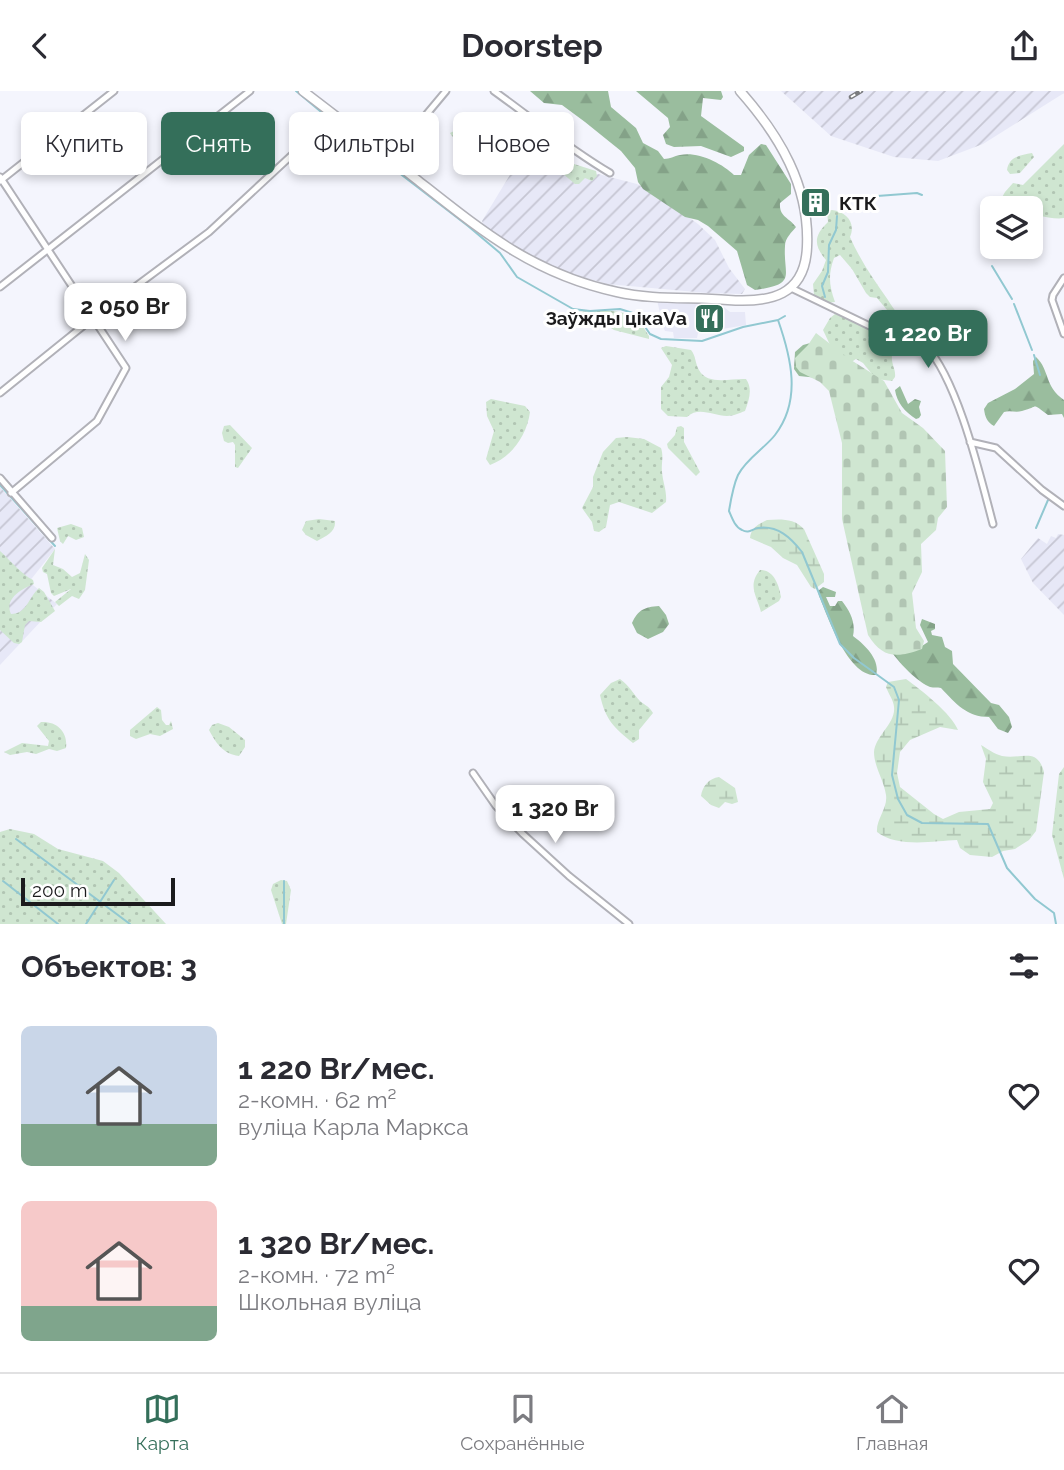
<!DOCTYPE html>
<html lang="ru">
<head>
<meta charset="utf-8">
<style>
  body { margin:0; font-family:Raleway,sans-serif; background:#f2f2f3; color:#2b2b33; height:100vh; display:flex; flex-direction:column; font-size:26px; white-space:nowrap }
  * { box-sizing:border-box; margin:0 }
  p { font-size:23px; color:#7c7c81 }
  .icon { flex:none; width:38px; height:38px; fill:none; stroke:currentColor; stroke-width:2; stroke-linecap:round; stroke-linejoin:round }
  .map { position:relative; height:833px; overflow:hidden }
  .drawer { display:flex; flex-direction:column; background:#fff; flex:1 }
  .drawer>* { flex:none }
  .top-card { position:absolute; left:21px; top:21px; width:700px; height:63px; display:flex; gap:14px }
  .fabs { position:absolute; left:980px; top:105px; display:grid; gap:14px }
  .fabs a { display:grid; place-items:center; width:63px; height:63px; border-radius:10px; background:#fff; box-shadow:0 4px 10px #0003; font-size:35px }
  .scale { position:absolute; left:21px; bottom:18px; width:154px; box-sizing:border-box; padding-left:7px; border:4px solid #1b1b1d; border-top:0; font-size:19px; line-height:24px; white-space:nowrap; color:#1b1b1d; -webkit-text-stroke:5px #fff; paint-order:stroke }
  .price { position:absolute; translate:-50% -60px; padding:0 16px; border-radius:14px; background:#fff; color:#222; font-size:23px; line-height:46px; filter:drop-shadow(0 2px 4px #0008) }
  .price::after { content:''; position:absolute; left:50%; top:42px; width:21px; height:16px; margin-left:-10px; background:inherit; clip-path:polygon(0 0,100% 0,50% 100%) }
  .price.current { background:#346f5a; color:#fff }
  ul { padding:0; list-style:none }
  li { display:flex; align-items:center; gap:21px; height:175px; padding:0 21px }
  li span { display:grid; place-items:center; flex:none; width:196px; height:140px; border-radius:10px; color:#555 }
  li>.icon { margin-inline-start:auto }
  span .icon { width:84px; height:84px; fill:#fffc; stroke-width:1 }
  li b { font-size:30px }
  h2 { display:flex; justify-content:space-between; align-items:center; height:84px; padding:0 21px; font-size:30px }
  .pill { padding:0 24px; border-radius:10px; background:#fff; box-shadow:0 4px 10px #0003; font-size:24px; line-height:63px }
  .pill.current { background:#346f5a; color:#fff }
  header { display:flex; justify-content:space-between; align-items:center; height:91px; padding:0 21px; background:#fff; font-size:32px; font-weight:700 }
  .tabs { display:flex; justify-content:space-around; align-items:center; height:98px; border-top:2px solid #e1e1e2; background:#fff; font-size:19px; color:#7c7c81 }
  .tabs a { display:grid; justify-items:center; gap:4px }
  .tabs .current { color:#346f5a }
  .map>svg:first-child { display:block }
  .built { fill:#e7e8f7 }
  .industrial { fill:url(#industrial-furrows) }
  .grass { fill:url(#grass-dots) }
  .forest { fill:url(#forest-firs) }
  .wetland { fill:url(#wetland-marsh) }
  .cemetery { fill:url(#cemetery-stones) }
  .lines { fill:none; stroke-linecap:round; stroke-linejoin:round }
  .stream { stroke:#91c8d1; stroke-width:2 }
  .street-casing { stroke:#b1b1b8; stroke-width:9 }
  .secondary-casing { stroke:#b1b1b8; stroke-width:11 }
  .street { stroke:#fff; stroke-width:5 }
  .secondary { stroke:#fff; stroke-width:8 }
  .rail-casing { stroke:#7a7b7f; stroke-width:4.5 }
  .rail { stroke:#fff; stroke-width:2; stroke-dasharray:5; stroke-linecap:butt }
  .labels { text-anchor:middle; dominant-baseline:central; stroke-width:6; stroke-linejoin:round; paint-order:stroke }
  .poi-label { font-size:19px; font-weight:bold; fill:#1b1b1d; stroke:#fff; text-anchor:start }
</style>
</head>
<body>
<header><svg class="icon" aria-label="back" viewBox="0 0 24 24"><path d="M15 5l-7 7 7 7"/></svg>Doorstep<svg class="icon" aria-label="share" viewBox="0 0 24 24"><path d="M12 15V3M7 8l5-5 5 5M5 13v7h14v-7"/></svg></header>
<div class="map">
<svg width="1064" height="833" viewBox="0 0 1064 833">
  <defs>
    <pattern id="industrial-furrows" width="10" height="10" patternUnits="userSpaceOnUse" patternTransform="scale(1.75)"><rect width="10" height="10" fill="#e7e8f7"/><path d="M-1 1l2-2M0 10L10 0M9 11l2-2" fill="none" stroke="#c6c6d3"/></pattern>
    <pattern id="grass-dots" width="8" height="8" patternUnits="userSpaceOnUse" patternTransform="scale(1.75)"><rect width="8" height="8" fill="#cfe6d1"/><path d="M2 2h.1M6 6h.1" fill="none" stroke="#b1c5b3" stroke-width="1.8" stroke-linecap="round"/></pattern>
    <pattern id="forest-firs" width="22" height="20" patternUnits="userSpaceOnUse" patternTransform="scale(1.75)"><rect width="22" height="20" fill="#9abd9e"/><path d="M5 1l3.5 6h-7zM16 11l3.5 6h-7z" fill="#84a288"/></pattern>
    <pattern id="wetland-marsh" width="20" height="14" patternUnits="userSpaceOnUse" patternTransform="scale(1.75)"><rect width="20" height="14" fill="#cfe6d1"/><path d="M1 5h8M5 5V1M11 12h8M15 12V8" fill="none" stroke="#b1c5b3"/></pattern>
    <pattern id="cemetery-stones" width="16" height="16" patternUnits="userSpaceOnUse" patternTransform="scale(1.75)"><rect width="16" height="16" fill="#cfe6d1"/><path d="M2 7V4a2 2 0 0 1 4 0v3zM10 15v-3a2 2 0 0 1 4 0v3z" fill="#b1c5b3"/></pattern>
  </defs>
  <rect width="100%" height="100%" fill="#f4f5fd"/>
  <path class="built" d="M657,209L720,213L730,221H745L746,234L698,242L697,247H674L673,241L665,240L660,229H658L656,224L660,222Z"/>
  <path class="industrial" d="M781,0H1064V2L983,53L938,70L894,66L831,45Z
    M528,59L572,89L598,83L637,93L666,110L698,133L715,149L729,177L745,198L742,203L707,202L607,193L565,181L506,151L484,135L482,130L511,82Z
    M0,396L55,458L29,491L57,513L0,574Z
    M1058,443L1064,444V524L1033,492L1021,468L1038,447L1047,453L1051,445L1056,447Z"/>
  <path class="grass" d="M522,26L529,30L531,35C526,57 519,61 503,75C491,74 455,52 450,42L454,40L470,44L477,41L482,42L492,33L506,41L512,36L517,27Z
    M553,53L574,73L596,80L597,85L592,90L585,87L579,93H575L536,60L540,54L546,59Z
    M1064,53V127C1053,129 1042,123 1031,126V117H996L1005,101L1013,92L1023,94Z
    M1032,62L1034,66L1020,82L1010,83L1007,79C1009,66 1020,64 1032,62Z
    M832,119C847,121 856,132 850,146C860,169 874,189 888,209C894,219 902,227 906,238L902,237L877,207L870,206L866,202L852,178L840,164L834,167C828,184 829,194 835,211L826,212L814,204L813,193L822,180L826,169C814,155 813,145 828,131L827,120Z
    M573,221C591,221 619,216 635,227C641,231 645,239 649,245V248L614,239L599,229L576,227Z
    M835,223L871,238L872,243L868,246L869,250L881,254L892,264C891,274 896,278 895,286L892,290L876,288L863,272L856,268L850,272L831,256L823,239L830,227Z
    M666,255L691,259C696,265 695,272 699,279C707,295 732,287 746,288C753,298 749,309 745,320C739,322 734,325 727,325C713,325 699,315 687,326L668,325L661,318V296L669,286L672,274L661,257Z
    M491,308L525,315L530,321C527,344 512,366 490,374L486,368L494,340L487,325L486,311Z
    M230,334L252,357L238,377L235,376V354L233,351L228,352L224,350L222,342L224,335Z
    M681,335L684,337V351L700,381L696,385L668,357L667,353L675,344L677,336Z
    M627,346L644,348L661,357C664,366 661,372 662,381C663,392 667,400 666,411L652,422L619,411L610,414L606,436L599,441L594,440L592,431L582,417L593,396V386L603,361L616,347Z
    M319,428L335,430C336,441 326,445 317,450L306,444L302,439L306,430Z
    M71,433L82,437L84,446L76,449L68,445L63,453L60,450L57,437Z
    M55,458L53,474L63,478L72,486L80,482L85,463L89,469L85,499L79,508L72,505L59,515L55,511L71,498L54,505L51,502L47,483L43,481L42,477Z
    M0,460C11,470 21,483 33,489L34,493C21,498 4,508 11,523C27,523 28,507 39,497L44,501L55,520L41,531L29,530L25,534L22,551L19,553L14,552L0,539Z
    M760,479C774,479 779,494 781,506L779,510L761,521C757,505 747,495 760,479Z
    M620,588C630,595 633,603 640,610C646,615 649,615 653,622L639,639V648L633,652C614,637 605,628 600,604L611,592Z
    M157,616L161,619L162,629L166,634H169L171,630L173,638L160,645L150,643L136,648L130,645V639Z
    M41,631C57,630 68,641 66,657L57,660L49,658L36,663L27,661L10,664L4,661L22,652L48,655L49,650L37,635Z
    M218,632L229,636L245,649V656L239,665C223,663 216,652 209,639L212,634Z
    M1064,676V788L1052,744L1059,683Z
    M10,738L34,743L58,758L103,770L119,782L166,833H0V741Z
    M281,789L287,790L291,799L286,833H282L271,799L273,793Z"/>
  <path class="forest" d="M530,0H608L611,16L636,37L643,52L658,60L664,68C670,68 674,65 680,64C697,60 722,72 734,84H741L749,64L761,53L766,54L791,93V103L780,112C779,126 789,126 796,136C792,141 785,147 785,155C783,185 798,193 755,199L747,194L737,160L708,135L698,129L685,126L643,98L638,91L635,77L621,60L585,31L562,14L544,12Z
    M636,0H721L723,6L721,9L703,7L701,25L744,56V60L731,66L701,55L674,56L666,53L663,44L670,36L668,27Z
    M814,251L822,252L841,270L874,288L881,295L892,330C901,336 922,342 925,354C927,362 922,369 926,377L929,375L933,366H939L943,403L940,409L933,412C932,393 922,387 904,390L897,404L891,409C892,422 905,431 904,445L884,457L882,462L892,472V476L879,482V486L896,483L900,485L903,490L901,494L891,495C893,520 890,549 922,555L928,551L920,534L922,528L935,533V538L931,540L932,544L942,546L945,556L952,560L953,573L991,612L999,614L1009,626L1012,636L1008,642L998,638L989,626C967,626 956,613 941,597C937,596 934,597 930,596C905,586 851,519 878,496L868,484L878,475V471L874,468L868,474L863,469C873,460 869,450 883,440V433L878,430L883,416L881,411C856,407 857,380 854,359L859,354L877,345V339L873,337L851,353L849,350L852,347C849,335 852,330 862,324L863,320L861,317L849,320V327L845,328L836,297L828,288L799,285L794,278L795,261L803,254Z
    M1036,266C1050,279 1044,295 1064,309V327L1062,323L1048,324C1030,311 1040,316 1022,320C1015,322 1011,319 1004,321L994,335C987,331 985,326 984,318L988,312L1015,298L1034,283L1033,270Z
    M900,295L908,313L915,308L921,310L919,316L921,324L919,327L916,328C905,321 897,312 895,299Z
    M823,496L836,501L835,506H826L830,515H835L838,510H842C850,520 856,532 853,545C864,553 881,569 876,584C848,586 828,526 819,505L818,500Z
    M659,515L666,524L669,533L663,541L648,548L637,542L632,532C638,519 644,516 659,515Z"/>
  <path class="wetland" d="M767,429C780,428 794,427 804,438L824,483V491L815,498L811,496L797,474L783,467L771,456L750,447C751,437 758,433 767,429Z
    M906,588C920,598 952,623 958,639L940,636L910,649L900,661L897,682L900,696L934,723L943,728L959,721L990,718L993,712L983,691L986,668L981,654C988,658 994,663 1002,665C1021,669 1037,655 1044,681L1036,740L1029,749L1015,758L1003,760L992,766L970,764L960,757L957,749C934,750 897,757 877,741C876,728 888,717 886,704C884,689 874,676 874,661C875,645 896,632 894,616C894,610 888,602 886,596L888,591Z
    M719,686L735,697L738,711L732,713L725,711L719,717L711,714L701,705C702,696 709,687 719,686Z"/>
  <path class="cemetery" d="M816,242L851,269L884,290L902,322L923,337L945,360L947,416L938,427L936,439L921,453L922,481L912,502L916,537L924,550L922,558C897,567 883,568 868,544L842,428V352L829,300L820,291L800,281L796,276L795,267L808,254Z"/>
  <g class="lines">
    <path class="stream" d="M296,0L326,25
      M333,31L468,135L500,162L517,186L573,218L590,220L620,218L636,223L650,243L661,248L702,250L743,236L778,229L785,225
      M861,109L864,106L917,102L922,104
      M992,175L1012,208
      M825,206L822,195L828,181L829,154L836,139L837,125
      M1014,213L1032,259
      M778,229C791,266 802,309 775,344C765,357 746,368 738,384C733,395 731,408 729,420C732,427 735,436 742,439C749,443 752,438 758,437C778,434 791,447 802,461L840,553L854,567L894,596L899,609L892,684L898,708L907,724L922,732L988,733L1007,777L1035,808L1054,822L1056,833
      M1034,264L1040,284
      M0,394L55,455
      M1036,437L1048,409
      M16,748L130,833
      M3,790L58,833
      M284,790V833
      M86,833L114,789"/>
    <defs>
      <path id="street" d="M494,0C533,28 569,58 610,82
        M390,67L446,0
        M0,86L126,277L97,330L11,402
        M0,90L114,0
        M1064,187L1053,204L1052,209L1064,243
        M0,196L250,0
        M791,197L878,239L898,254L907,256L925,254C958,289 980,384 993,433
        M0,302L93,227L209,141L335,24
        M970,351L996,357L1042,399L1064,415
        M0,387L52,447
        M473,682L496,715L523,743L569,785L629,833"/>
      <path id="secondary" d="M303,0C341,29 379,58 416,88C482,140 533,183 617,201C653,209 691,206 728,209C770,212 805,205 807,156C810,95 779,44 740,0"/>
    </defs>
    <use href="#street" class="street-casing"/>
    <use href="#secondary" class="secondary-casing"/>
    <use href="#street" class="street"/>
    <use href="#secondary" class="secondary"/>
    <defs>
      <path id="rail" d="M851,6L861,0"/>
    </defs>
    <use href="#rail" class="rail-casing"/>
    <use href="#rail" class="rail"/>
  </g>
  <defs>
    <symbol id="building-square" viewBox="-11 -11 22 22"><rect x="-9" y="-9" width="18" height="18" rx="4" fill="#346f5a" stroke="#fff"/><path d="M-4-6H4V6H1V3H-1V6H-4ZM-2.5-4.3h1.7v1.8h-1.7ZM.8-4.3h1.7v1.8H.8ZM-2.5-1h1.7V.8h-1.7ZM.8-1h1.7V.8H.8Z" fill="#fff"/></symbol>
    <symbol id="restaurant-square" viewBox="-11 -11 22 22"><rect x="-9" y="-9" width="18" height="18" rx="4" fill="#346f5a" stroke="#fff"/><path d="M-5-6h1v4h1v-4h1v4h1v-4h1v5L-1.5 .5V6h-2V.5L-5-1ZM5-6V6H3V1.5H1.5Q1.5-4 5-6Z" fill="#fff"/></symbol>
  </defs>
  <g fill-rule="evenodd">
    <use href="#building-square" x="798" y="94" width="35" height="35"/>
    <use href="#restaurant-square" x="692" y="210" width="35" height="35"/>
  </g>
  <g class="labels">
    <g class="poi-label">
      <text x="839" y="112">КТК</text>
      <text x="687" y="227" text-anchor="end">Заўжды цікаVа</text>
    </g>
  </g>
</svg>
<div class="fabs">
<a><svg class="icon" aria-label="layers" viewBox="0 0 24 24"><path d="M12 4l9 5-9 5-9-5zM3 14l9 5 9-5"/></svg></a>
</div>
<div class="scale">200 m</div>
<b class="price" style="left:125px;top:252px">2 050 Br</b>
<b class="price current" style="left:928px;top:279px">1 220 Br</b>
<b class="price" style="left:555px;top:754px">1 320 Br</b>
<div class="top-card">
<a class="pill">Купить</a>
<a class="pill current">Снять</a>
<a class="pill">Фильтры</a>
<a class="pill">Новое</a>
</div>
</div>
<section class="drawer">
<h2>Объектов: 3<svg class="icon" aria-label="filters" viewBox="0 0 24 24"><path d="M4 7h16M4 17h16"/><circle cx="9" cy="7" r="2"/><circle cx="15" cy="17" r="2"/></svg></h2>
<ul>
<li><span style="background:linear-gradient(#c9d6e8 70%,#7fa58c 0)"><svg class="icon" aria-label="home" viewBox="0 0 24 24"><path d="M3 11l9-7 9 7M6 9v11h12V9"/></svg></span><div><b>1 220 Br/мес.</b><p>2-комн. · 62 m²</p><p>вуліца Карла Маркса</p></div><svg class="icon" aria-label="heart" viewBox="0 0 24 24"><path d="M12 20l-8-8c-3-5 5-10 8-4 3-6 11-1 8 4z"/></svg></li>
<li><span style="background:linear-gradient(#f6c9c9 75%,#7fa58c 0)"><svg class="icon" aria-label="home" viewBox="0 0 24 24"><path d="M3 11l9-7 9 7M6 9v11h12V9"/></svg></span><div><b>1 320 Br/мес.</b><p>2-комн. · 72 m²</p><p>Школьная вуліца</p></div><svg class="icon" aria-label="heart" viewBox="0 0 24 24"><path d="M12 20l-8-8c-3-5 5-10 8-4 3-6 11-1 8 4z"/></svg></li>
</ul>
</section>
<nav class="tabs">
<a class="current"><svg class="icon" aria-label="map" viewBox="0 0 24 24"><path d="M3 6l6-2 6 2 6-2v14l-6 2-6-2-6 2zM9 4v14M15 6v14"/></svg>Карта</a>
<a><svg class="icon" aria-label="saved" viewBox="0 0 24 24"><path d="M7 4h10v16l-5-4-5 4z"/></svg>Сохранённые</a>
<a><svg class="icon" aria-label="home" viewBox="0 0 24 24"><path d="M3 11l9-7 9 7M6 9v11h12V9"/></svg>Главная</a>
</nav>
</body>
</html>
